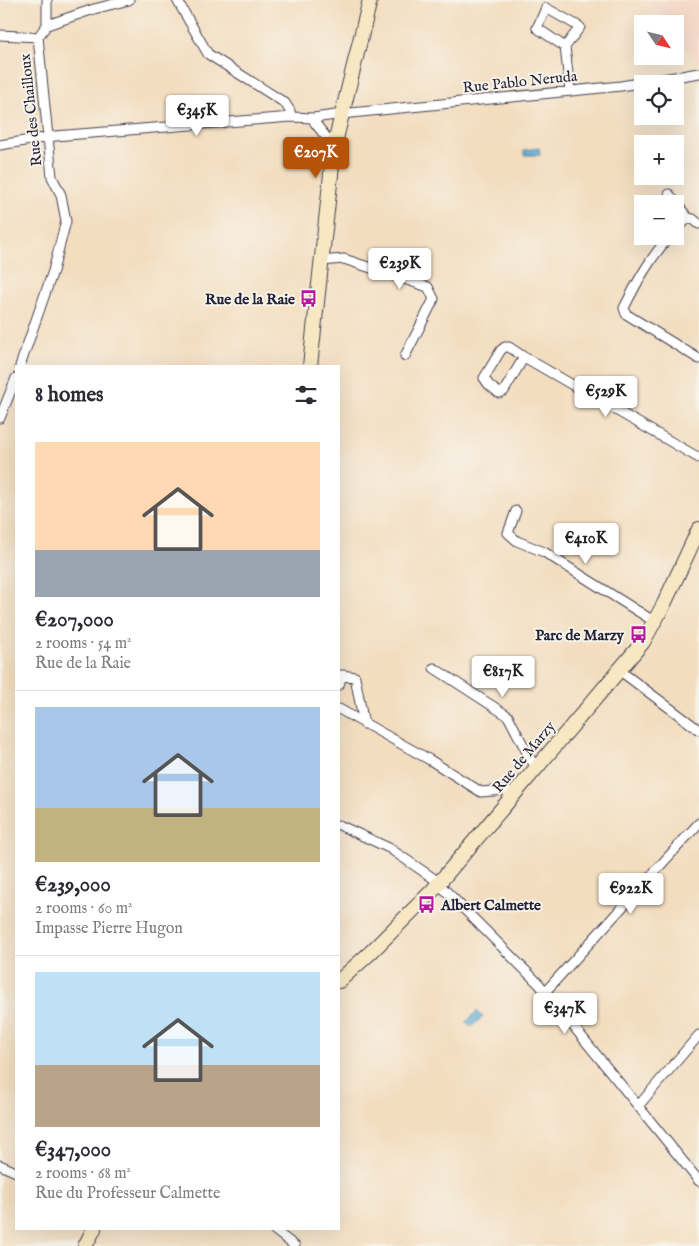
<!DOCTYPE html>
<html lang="en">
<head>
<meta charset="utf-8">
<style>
  body { margin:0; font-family:"IM FELL English",serif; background:#f2f2f3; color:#2b2b33; height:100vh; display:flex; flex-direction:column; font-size:19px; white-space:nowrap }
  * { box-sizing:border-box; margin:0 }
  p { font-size:16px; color:#7c7c81 }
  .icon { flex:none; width:28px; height:28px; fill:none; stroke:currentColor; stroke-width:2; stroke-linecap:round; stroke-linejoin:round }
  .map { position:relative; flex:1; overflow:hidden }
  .drawer { position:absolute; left:15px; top:365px; width:325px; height:865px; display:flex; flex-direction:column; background:#fff; border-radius:0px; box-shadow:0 5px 20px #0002 }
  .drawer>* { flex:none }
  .needle { width:32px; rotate:125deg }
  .controls { position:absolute; left:634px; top:15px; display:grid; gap:10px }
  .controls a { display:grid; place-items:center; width:50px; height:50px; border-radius:0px; background:#fff; box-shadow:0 5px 20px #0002; font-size:25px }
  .price { position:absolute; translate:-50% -42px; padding:0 11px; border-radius:5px; background:#fff; color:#222; font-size:16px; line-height:32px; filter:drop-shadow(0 1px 2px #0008) }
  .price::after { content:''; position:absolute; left:50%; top:30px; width:15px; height:11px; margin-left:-8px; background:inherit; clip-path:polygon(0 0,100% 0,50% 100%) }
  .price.on { background:#b45309; color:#fff }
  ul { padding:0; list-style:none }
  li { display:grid; align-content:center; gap:10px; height:265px; padding:0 20px }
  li+li { border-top:1px solid #e1e1e2 }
  li span { display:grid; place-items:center; height:155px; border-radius:0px; color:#555 }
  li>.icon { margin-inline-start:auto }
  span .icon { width:90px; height:90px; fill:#fffc; stroke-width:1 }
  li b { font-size:21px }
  h2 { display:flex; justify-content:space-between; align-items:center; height:60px; padding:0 20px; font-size:21px }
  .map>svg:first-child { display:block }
  .built { fill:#f5d3c1 }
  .water { fill:#5badd6; stroke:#3e6888 }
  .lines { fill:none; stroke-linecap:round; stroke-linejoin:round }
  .street-casing { stroke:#413e4f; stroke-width:11 }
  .secondary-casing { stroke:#413e4f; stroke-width:16 }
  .street { stroke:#fff; stroke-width:9 }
  .secondary { stroke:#f7e8c3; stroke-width:14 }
  .labels { text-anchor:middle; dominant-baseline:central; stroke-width:4; stroke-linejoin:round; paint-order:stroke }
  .street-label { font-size:15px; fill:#22223b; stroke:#f7f3e8 }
  .poi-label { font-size:15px; font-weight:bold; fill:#22223b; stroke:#f7f3e8; text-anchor:end }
</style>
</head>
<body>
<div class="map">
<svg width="699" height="1246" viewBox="0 0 699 1246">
  <rect width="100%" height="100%" fill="#f7f3e8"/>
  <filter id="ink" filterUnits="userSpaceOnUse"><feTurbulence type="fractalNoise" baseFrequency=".02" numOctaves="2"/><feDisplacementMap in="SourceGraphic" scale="10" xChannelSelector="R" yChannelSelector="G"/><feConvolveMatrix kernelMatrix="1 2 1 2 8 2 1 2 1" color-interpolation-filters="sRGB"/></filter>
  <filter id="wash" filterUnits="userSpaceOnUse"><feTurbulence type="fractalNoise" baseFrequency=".0096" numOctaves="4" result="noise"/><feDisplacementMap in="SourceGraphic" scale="20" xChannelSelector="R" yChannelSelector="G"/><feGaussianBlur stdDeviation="1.12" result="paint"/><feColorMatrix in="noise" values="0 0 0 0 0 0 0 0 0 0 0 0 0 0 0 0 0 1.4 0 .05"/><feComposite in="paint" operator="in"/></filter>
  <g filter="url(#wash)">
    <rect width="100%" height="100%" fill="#f3ddbf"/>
    <path class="built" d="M647,0H699V62L675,34V24H667Z"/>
    <path class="water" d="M539,148L540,155H524V150Z
      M477,1011L483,1017L471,1027L466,1022Z"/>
  </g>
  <g filter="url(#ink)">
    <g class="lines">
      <defs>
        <path id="street" d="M177,0L208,54L285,103L290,111L291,117
          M47,25L94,9L129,0
          M0,35L38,37
          M565,47L537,28L546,8L580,27L565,47L570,91
          M313,118L315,123L334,147
          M0,145L55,136L291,117L313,118L351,113L621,86L699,73
          M669,194L688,218
          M675,231L688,218L693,219L699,224
          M670,236C650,258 637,282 624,308L626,314L699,359
          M321,261L344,259L428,287L434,299L405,356
          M524,357L504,391L499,393L489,385L484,378L501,350L505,347H509L524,357L699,458
          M20,366L53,271L66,221L61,195L52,177L38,37L47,25V0
          M0,418L16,378
          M516,511L508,533L517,541L544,552L655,622
          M434,668L508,716L531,760L537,767
          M619,670L699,730
          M339,685L342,675L355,677L364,724
          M339,709L430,760L481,792L505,790L513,795
          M339,825L389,848L433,878L539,984L699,1181
          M545,992L699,823
          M639,1105L699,1035
          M0,1165L16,1172
          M273,1229L295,1246"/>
        <path id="secondary" d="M310,366L334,147L370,0
          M339,981L371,952L433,890L643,642L664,604L699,529
          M85,1246L94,1229"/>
      </defs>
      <use href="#street" class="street-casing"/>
      <use href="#secondary" class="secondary-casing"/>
      <use href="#street" class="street"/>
      <use href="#secondary" class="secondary"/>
    </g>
  </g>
  <defs>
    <symbol id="bus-bare" viewBox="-9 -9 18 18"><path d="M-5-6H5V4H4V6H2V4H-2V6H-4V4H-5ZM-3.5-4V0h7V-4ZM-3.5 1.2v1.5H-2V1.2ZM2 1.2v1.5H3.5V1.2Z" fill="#b5179e" stroke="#f7f3e8" stroke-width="2.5" paint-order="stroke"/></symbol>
  </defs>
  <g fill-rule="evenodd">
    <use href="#bus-bare" x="296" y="286" width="25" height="25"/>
    <use href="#bus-bare" x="626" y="622" width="25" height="25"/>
    <use href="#bus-bare" x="414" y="892" width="25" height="25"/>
  </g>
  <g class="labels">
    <g class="street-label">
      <text transform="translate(520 82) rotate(-6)">Rue Pablo Neruda</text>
      <text transform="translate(31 110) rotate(-96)">Rue des Chailloux</text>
      <text transform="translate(524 757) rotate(-50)">Rue de Marzy</text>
    </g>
    <g class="poi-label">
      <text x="295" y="299">Rue de la Raie</text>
      <text x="624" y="635">Parc de Marzy</text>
      <text x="441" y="905" text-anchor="start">Albert Calmette</text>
    </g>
  </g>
</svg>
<div class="controls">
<a><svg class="needle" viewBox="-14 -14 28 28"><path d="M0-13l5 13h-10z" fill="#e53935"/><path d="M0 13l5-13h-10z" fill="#7c7c81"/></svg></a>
<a><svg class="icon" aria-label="locate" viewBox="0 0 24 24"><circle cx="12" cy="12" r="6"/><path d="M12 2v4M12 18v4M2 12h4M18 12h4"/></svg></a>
<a>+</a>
<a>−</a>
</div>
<b class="price" style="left:197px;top:137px">€345K</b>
<b class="price on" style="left:316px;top:179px">€207K</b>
<b class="price" style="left:400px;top:290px">€239K</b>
<b class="price" style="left:606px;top:418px">€529K</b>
<b class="price" style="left:586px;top:565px">€410K</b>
<b class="price" style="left:503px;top:698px">€817K</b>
<b class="price" style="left:631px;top:915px">€922K</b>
<b class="price" style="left:565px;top:1035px">€347K</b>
<section class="drawer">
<h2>8 homes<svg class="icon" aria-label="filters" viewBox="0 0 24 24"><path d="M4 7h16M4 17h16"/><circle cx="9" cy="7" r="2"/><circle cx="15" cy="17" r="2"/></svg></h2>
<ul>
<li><span style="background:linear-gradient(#ffd9b3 70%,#9aa5b1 0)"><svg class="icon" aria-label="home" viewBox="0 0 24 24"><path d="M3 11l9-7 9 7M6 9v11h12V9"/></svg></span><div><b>€207,000</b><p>2 rooms · 54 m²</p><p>Rue de la Raie</p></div></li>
<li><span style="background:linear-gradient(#a9c7e8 65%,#c2b280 0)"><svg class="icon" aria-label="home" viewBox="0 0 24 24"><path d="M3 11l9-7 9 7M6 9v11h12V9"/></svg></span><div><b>€239,000</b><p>2 rooms · 60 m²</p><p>Impasse Pierre Hugon</p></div></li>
<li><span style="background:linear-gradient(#bfe0f5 60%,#b9a48a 0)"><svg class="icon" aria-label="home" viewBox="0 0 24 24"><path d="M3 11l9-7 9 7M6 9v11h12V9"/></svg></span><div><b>€347,000</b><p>2 rooms · 68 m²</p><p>Rue du Professeur Calmette</p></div></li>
</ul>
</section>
</div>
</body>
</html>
